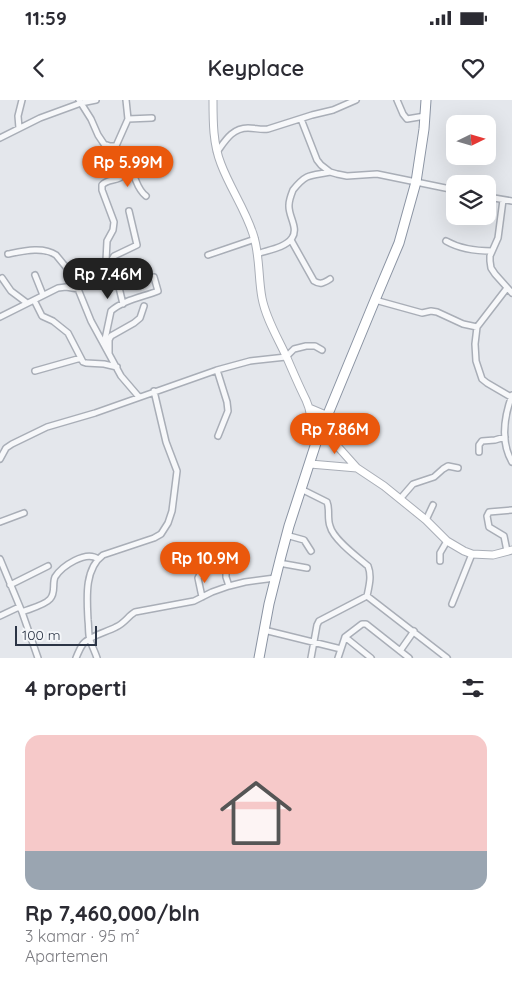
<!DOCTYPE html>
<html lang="id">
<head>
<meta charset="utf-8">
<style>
  body { margin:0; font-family:Quicksand,sans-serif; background:#f2f2f3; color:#2b2b33; height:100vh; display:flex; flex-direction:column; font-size:19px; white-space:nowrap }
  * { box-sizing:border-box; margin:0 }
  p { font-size:16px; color:#7c7c81 }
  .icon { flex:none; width:28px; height:28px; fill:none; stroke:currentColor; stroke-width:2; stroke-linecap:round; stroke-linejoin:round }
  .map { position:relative; height:558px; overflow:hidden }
  .panel { display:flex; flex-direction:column; background:#fff; flex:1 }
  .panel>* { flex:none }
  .needle { width:32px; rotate:85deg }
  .tools { position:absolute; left:446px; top:15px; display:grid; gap:10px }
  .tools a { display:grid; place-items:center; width:50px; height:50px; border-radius:10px; background:#fff; box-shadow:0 5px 20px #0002; font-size:25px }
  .scale { position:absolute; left:15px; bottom:12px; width:82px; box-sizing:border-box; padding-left:5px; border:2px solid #2b3445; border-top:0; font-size:14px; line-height:18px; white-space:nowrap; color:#2b3445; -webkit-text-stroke:4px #f4f6f9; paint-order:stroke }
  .price { position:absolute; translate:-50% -42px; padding:0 11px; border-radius:18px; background:#ea580c; color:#fff; font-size:16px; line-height:32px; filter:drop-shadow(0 1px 2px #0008) }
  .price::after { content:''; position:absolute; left:50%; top:30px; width:15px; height:11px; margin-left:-8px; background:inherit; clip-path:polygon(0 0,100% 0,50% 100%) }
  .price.on { background:#222; color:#fff }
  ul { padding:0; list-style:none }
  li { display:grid; align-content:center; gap:10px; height:265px; padding:0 25px }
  li span { display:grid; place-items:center; height:155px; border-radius:15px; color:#555 }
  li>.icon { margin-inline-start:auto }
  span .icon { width:90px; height:90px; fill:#fffc; stroke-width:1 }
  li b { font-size:21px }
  h2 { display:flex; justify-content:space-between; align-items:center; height:60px; padding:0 25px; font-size:21px }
  .status { display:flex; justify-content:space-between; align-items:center; height:35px; padding:0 25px; background:#fff; direction:ltr }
  .status svg { height:14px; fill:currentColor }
  header { display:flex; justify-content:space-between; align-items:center; height:65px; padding:0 25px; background:#fff; font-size:22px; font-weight:600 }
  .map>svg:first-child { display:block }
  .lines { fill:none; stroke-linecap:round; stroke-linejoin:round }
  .street-casing { stroke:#a9aeb7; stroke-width:8 }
  .secondary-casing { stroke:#a9aeb7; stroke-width:9 }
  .highway-casing { stroke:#8b94a3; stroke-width:11 }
  .street { stroke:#f7f8fa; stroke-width:5 }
  .secondary { stroke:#fff; stroke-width:7 }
  .highway { stroke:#fff; stroke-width:9 }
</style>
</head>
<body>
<div class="status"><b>11:59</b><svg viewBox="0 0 49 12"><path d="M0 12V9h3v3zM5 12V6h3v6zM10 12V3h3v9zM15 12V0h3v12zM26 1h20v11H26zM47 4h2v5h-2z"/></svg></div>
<header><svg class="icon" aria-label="back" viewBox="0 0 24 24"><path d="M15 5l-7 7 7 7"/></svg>Keyplace<svg class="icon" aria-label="heart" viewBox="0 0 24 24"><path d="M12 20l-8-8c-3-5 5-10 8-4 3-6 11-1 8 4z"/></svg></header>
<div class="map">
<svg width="512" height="558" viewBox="0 0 512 558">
  <rect width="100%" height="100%" fill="#e4e7ec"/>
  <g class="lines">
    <defs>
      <path id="street" d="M79,0L91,19L98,35L104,44L110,46H116
        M126,0L128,19L116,46L117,54L123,65L125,73C120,82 108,78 102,85V90L114,122L113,130L107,141L106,161L105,164L100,169L81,180L79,183L78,189L91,221L121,276L139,297
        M397,0L403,14L407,19L425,16
        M128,19L152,18
        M301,19L317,60L321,65L330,72L337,74L347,76L377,74L455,90
        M19,28L18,16L22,0
        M0,38L40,18L81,3L96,0
        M217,52C225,41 232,28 248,28C255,28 261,30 268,29L312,15L333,10L356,0
        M123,65C127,68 130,70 133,74C137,82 138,90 146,96
        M488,97L512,101
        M503,100L498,138L490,156V161L491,168L495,174L512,193
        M291,140L314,181C320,185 324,183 330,179
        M446,141C460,149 477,151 492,151
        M8,154C23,151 43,146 56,155L79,183
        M257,154C268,150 285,148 292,138C299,128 288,116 289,105C289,100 291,95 293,90C297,85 301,80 307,77C313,74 322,74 330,72
        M208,155L255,139
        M35,175L43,195
        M2,178L11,191L27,203
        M507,188L477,227L475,244L476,261L482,279L487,283L511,297
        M34,200L42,216L53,221L68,233L83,262L86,263L104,264L117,267
        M375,200L422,213L431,211L437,212L463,224L477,227
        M123,204L116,175L111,161L114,156L137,145L129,111
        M0,217L58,188L66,187L78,189
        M104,244L111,211C123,200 143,197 158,191L154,177
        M109,253V240L111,236L134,223L140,218L144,206
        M217,270L227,302L228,311L218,336
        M35,271L81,258
        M512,295C504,317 500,341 512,362
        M479,352V345L482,341L495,340L505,337
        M0,359L6,348L12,344L47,327L95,313L217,270L250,261L286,257L294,249L306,246H315L322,250
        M301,389L327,402C330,409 327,418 330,426C333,439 357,457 368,466C372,476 369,486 367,496
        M400,399L413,384L434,377L443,369L448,366L458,368
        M426,420L433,405
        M0,422L24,413
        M286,435L304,440L311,451
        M507,451L504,436L489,427L487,416L489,412L512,410
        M0,459L22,512L38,558
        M440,461V453L447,441
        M279,463L307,468
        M201,472L198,478L202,497
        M10,485L48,466
        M229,486L226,477V468L230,462L239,461
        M452,504L472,454
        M22,512C29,509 45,505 50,499C56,493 52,484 55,477C62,466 86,450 98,459
        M0,516L19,507
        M264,530L341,549L345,537L362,524H366L409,558
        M345,537L371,558
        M400,551L414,531
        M76,558C78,553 80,548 83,544C89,536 107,532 116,527C125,523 128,516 135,512L194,501L212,492L229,486L245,482L275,478
        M97,558C95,552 92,546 90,540C88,534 89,527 88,520C87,499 84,469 103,455L154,438L161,434L168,423L172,411L177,371L166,342L154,291
        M311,558L317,525L319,521L367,496L447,558
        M338,558L341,549"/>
      <path id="secondary" d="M213,0C213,22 213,44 221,64C230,88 245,109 253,134C260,154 258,177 262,198C266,219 278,238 287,258C293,272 299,286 306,300L309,308L316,343
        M309,308L328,316
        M322,329L357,368L384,386L426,420L447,441L464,451L472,454L493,455L512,450
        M310,364L357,368"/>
      <path id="highway" d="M259,558L269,504L281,456L289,426L316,343L375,200L399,143L416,82L424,29L426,0"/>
    </defs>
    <use href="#street" class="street-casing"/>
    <use href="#secondary" class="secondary-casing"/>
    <use href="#highway" class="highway-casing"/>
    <use href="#street" class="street"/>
    <use href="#secondary" class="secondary"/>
    <use href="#highway" class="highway"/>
  </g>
</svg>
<div class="tools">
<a><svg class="needle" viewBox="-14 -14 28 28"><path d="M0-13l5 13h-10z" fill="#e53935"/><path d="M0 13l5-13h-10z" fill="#7c7c81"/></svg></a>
<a><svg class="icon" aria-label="layers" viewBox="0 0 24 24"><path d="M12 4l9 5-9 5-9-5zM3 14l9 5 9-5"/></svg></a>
</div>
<div class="scale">100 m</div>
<b class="price" style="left:128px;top:88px">Rp 5.99M</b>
<b class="price on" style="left:108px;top:200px">Rp 7.46M</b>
<b class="price" style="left:335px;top:355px">Rp 7.86M</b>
<b class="price" style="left:205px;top:484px">Rp 10.9M</b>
</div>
<section class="panel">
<h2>4 properti<svg class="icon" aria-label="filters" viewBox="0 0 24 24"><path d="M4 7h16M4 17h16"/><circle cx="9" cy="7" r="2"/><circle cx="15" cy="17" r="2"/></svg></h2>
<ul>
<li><span style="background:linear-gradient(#f6c9c9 75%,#9aa5b1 0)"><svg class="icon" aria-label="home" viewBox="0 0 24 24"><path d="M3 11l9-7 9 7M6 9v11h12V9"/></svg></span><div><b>Rp 7,460,000/bln</b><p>3 kamar · 95 m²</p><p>Apartemen</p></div></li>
</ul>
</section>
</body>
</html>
